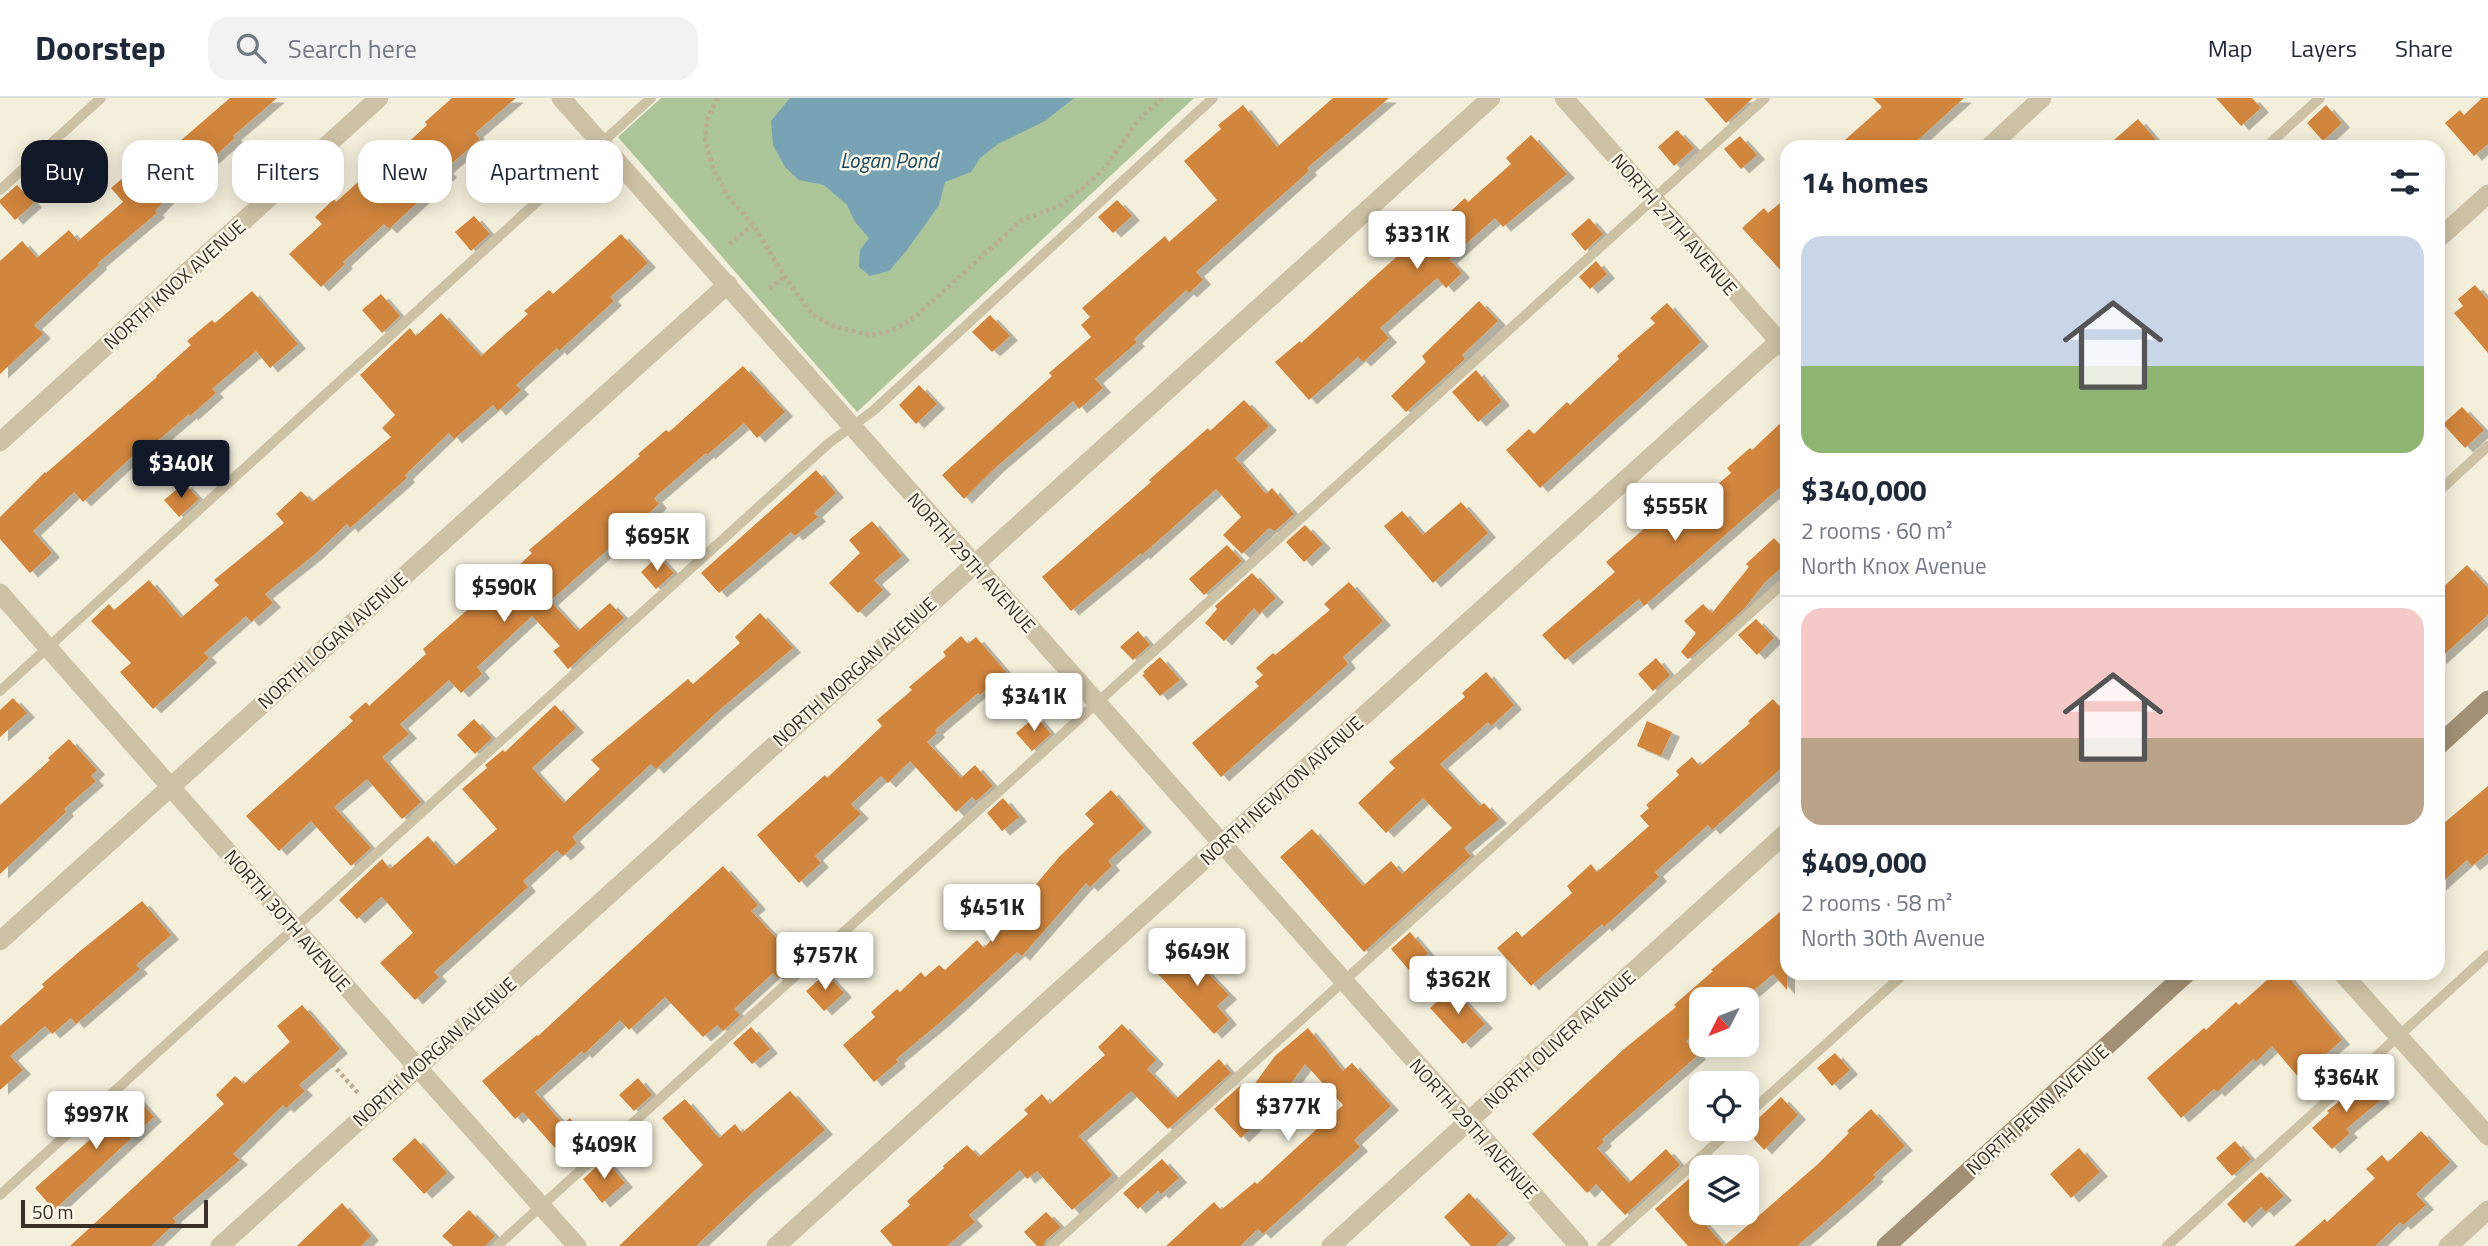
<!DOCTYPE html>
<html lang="en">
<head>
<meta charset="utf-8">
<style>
  body { margin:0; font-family:"Titillium Web",sans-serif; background:#f2f2f3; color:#1f2937; height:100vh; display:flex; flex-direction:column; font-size:26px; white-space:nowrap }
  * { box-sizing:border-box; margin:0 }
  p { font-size:23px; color:#747a83 }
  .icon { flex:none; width:38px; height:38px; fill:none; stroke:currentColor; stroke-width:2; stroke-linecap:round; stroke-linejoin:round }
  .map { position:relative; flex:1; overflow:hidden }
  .side { position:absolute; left:1780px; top:42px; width:665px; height:840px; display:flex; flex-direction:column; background:#fff; border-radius:21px; box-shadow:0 4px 18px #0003 }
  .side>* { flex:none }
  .banner { position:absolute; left:21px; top:42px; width:665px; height:63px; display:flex; gap:14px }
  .needle { width:46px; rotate:228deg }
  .buttons { position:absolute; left:1689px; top:889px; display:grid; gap:14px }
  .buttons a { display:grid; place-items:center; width:70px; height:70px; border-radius:14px; background:#fff; box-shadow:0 4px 18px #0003; font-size:35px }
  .scale { position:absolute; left:21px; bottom:18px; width:187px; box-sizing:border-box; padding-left:7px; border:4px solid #393127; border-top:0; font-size:19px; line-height:24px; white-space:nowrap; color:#393127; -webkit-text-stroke:5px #fbf7e8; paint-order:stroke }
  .price { position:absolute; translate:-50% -60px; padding:0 16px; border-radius:7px; background:#fff; color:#222; font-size:23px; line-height:46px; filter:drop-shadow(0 2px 4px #0008) }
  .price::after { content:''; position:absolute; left:50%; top:42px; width:21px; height:16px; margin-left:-10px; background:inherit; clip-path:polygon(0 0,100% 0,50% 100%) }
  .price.current { background:#111827; color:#fff }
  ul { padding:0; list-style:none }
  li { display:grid; align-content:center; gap:14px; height:371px; padding:0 21px }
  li+li { border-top:2px solid #e0e1e3 }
  li span { display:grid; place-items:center; height:217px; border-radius:21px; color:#555 }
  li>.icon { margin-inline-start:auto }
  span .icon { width:126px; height:126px; fill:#fffc; stroke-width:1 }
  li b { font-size:30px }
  h2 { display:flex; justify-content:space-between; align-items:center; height:84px; padding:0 21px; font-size:30px }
  .chip { padding:0 24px; border-radius:21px; background:#fff; box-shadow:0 4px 18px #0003; font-size:24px; line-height:63px }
  .chip.current { background:#111827; color:#fff }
  header { display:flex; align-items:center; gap:42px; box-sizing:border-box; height:98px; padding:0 35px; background:#fff; border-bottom:2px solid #e0e1e3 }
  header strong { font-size:33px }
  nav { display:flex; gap:38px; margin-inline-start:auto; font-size:24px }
  .search { width:490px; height:63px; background:#f2f2f3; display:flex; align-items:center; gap:18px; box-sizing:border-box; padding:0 24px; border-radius:21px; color:#747a83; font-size:26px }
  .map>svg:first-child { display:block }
  .green { fill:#acc599 }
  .water { fill:#77a3b4 }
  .building { fill:#d1853c; filter:url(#shadow) }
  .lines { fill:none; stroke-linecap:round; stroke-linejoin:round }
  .path { stroke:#baac90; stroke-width:4.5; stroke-dasharray:3.5 3.5; stroke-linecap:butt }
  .service { stroke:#cec2a6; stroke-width:10 }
  .minor { stroke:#cec2a6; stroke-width:19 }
  .secondary { stroke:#a29177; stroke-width:19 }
  .labels { text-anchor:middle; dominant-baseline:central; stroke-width:5; stroke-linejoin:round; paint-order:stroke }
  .street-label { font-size:19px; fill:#393127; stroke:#fbf7e8 }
  .water-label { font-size:21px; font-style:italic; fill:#19495f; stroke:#fbf7e8 }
</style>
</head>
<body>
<header>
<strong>Doorstep</strong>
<div class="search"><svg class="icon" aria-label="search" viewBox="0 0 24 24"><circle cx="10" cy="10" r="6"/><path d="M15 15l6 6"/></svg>Search here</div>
<nav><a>Map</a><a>Layers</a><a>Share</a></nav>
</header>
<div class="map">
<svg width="2488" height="1148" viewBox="0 0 2488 1148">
  <defs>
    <filter id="shadow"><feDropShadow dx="8" dy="4.5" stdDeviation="0" flood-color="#0004"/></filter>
  </defs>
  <rect width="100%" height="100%" fill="#f4efdb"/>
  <path class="green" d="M661,0H1194L857,314L618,39Z"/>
  <path class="water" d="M790,0H1074L1045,23L998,46L980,60L971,74L945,84L939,107L907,152L889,173L870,178L859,169L860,152L869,140L855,124L847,107L824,87L799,82L785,69L773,47L771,23Z"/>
  <path class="building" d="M230,0H277L233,38L235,40L166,101L155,113L157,115L98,165L99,167L34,227L43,236L0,276V163L22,143L37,160L69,132L78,143L123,104L111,90L137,68L143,75Z
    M452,0H516L475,35L480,41L445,71L449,75L389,131L384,126L343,164L345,166L321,189L289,156L322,126L315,119L334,101L336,104L369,74L372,78L427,27L425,24Z
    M1333,0H1389L1307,70L1309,73L1196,174L1203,182L1189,195L1186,192L1134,241L1137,244L1095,281L1103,290L1079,311L1073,303L995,370L964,401L942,377L1052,278L1049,275L1091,239L1081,227L1090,219L1082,210L1165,138L1169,144L1217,102L1184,63L1221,31L1218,27L1243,7L1277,49Z
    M1704,0H1753L1726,25Z
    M1873,0H1964L1910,49H1837L1882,9Z
    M2216,0H2252L2261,10L2241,28Z
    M2482,0H2488V46L2474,58L2445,25L2460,12L2464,17Z
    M2326,7L2342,25L2323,43L2307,25Z
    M2138,21L2162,49H2106Z
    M1677,32L1694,50L1674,68L1658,49Z
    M1531,37L1567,76L1503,129L1495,120L1449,161L1462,175L1446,190L1437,180L1380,230L1389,240L1363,264L1358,259L1309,302L1275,264L1300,243L1301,245L1424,134L1426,136L1465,100L1468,104L1511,66L1506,60Z
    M1740,38L1757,57L1741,71L1724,51Z
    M17,87L34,105L15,122L0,105V102Z
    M1787,99V179L1742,130L1764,110L1768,115Z
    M1117,102L1132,118L1113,135L1098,119Z
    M474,118L490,136L471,153L455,134Z
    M1589,120L1603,136L1585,153L1571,136Z
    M621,136L648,165L610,199L614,203L559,253L557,250L516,287L521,292L498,313L493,307L454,341L449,335L405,377L407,380L350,430L347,426L314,457L265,496L273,505L251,524L246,518L204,555L209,560L153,611L120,574L131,565L91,523L109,506L114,512L149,482L181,520L219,487L214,482L284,425L276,416L301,393L312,404L391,339L382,330L395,317L360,277L410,230L416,238L441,215L481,258L528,216L524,213L549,192L553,196Z
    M1596,163L1607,176L1590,191L1579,179Z
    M2475,187L2488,202V255L2454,215L2463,208L2458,201Z
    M252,193L298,246L270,270L256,253L212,291L216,295L190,318L189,316L154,346L150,342L83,404L74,394L33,433L52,455L30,475L0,441V419L45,374L46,375L157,279L156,278L191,247L187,243L212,222L215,225Z
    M381,196L400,218L382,235L362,212Z
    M1479,203L1498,223L1462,257L1465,261L1406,314L1391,298L1426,264L1422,258Z
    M1667,205L1701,244L1540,390L1506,352L1529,331L1534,336L1567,304L1570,307L1619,261L1617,258L1655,225L1650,220Z
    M990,217L1010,238L992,254L972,234Z
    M743,268L785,314L757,340L744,325L707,357L706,355L654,400L659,406L550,503L578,533L610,505L624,520L568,571L553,553L560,548L532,518L477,569L482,576L461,595L449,582L400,626L409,636L382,659L421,704L402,721L367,681L334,709L371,750L351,768L311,723L279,753L246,718L353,623L349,619L366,604L369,608L426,556L423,551L482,499L484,500L532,455L529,452L640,358L638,356L666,332L669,334Z
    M1476,272L1502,303L1478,324L1452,294Z
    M919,287L937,306L916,326L899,307Z
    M1244,302L1269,328L1235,360L1266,396L1272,390L1294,416L1275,433L1269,430L1242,456L1223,437L1241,419L1216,391L1142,457L1141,455L1071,513L1042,479L1151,384L1149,382L1208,330L1210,333Z
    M2462,309L2484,332L2465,350L2443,326Z
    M1787,319V383L1644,508L1639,501L1565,562L1542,537L1615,474L1606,464L1669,409L1678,420L1731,375L1727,370L1750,350L1752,352Z
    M816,372L836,395L814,415L818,419L795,438L791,434L719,495L701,475Z
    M184,385L199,401L179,419L164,402Z
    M1461,404L1488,435L1433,485L1384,428L1402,413L1423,437Z
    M872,423L902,458L874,482L883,492L858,515L829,485L860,455L849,442Z
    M1305,427L1323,446L1304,464L1286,444Z
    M1774,440L1787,454V465L1765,484L1745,510L1688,561L1681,554L1696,535L1684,523L1703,506L1712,515L1749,469L1746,466Z
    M1227,447L1242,463L1204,497L1189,481Z
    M658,458L674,475L656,491L641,474Z
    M2467,467L2488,490V517L2438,562V494Z
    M1252,475L1276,500L1259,516L1254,510L1224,543L1205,525L1217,511L1215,508Z
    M1349,484L1383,523L1343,559L1348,566L1221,679L1192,645L1259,588L1255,584L1263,577L1256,570L1273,555L1275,557L1330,512L1324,506Z
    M760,515L793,550L717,614L656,671L651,666L572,739L577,745L563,758L557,752L523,783L528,789L434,874L439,879L415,902L380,865L413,835L383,800L381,799L357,821L339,802L382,761L390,771L428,738L454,768L497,731L462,691L487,670L485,667L503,652L505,654L555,607L576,630L532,670L564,705L600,671L591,662L688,581L693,586L740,545L735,539Z
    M1756,521L1774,540L1757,557L1738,537Z
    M1138,533L1150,547L1133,562L1120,549Z
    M961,538L968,546L976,539L1006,574L980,597L978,595L935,632L937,635L927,644L961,680L975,667L993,688L976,703L972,699L956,714L910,663L888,685L881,678L851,706L861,716L815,758L821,765L799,785L757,737L825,677L827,680L882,628L877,622L912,592L909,589L946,558L943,554Z
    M1160,559L1180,582L1160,598L1142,577L1145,576L1143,574Z
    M1656,560L1670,577L1653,593L1638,576Z
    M1486,574L1514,607L1491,628L1488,624L1440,666L1480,708L1484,705L1499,721L1464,750L1471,758L1364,854L1280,759L1312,731L1363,788L1391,763L1402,776L1452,730L1423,700L1386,735L1358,705L1395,670L1389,664L1465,599L1462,595Z
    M13,600L27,615L0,639V612Z
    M1773,601L1787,617V665L1712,732L1708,727L1655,774L1659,779L1604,829L1602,826L1531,888L1497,850L1517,833L1522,839L1572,795L1567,788L1591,766L1597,774L1649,728L1640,718L1649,710L1646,707L1679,677L1676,673L1692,659L1700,668L1750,625L1748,623Z
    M1036,618L1051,636L1032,653L1016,635Z
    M474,621L492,640L475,656L457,637Z
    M1647,623L1672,634L1661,658L1637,648Z
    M69,641L97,672L91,678L96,683L64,711L66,714L0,776V707L50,662L48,660Z
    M2488,688V755L2472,768L2467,762L2438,788V730Z
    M1111,692L1144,730L1108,763L1112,768L1090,789L1086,785L1022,858L1017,854L943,922L896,961L898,964L874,984L843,947L875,919L871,914L897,891L900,894L921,874L925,879L939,867L945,872L977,842L984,850L1029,800L1027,797L1060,758L1094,726L1085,716Z
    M1003,700L1019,719L1002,733L987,715Z
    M723,768L758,807L751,813L797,862L778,880L773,875L734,911L740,917L723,933L717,927L703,939L665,899L629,932L620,922L584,956L582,953L535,994L563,1026L570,1020L595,1049L572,1069L523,1014L515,1021L482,983L537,937L538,938Z
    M142,803L171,837L136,867L140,871L76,926L71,920L52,936L45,928L10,958L23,972L0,992V928L44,889L42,886L79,854Z
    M1787,808V892L1773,876L1744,901H1701V931L1686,943L1698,957L1602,1041L1604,1044L1597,1050L1629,1085L1666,1051L1680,1067L1625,1117L1596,1086L1587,1095L1532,1036L1624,951L1676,909L1674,907L1713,873L1711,872Z
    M1410,834L1428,855L1409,872L1391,851Z
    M1190,847L1209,866L1204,871L1229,897L1217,908L1229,922L1214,936L1158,876Z
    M826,875L844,895L824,913L806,893Z
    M2275,875H2285L2342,942L2313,967L2331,989L2317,1001L2272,948L2256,964L2253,961L2217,994L2214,991L2181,1020L2147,980L2204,930L2206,932L2236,904L2239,907Z
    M1452,890L1485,926L1463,946L1430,910Z
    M302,907L340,951L299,987L305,993L286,1010L283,1007L233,1056L240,1062L173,1120L176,1124L151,1148H70L224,1006L216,997L235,978L244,986L290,944L277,928Z
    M1122,926L1156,962L1147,971L1176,1001L1219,961L1231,975L1168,1031L1131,993L1079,1038L1112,1077L1072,1112L1037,1073L1027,1081L1020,1072L969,1117L975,1124L947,1148H893L880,1133L910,1107L907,1103L944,1070L943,1068L967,1047L979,1059L1028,1016L1024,1012L1042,996L1050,1006L1105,957L1098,949Z
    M751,929L770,951L752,966L733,945Z
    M1308,930L1343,973L1352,965L1391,1008L1354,1042L1360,1049L1263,1136L1258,1131L1240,1148H1166L1214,1104L1221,1112L1255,1084L1257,1086L1343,1007L1305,966L1275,1007L1241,1040L1214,1011L1241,987L1248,995L1275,958Z
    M1835,955L1850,972L1832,988L1817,970Z
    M638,980L652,997L634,1013L619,997Z
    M2366,982L2382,1001L2346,1031L2350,1035L2332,1051L2312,1030L2329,1015L2327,1013Z
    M131,993L154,1019L54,1112L35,1090L118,1017L112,1010Z
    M790,993L825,1032L751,1096L696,1148H619L703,1067L662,1020L685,1001L719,1040L735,1026L742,1035Z
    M1781,999L1798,1017L1764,1052L1746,1032Z
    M1871,1011L1905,1048L1873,1077L1876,1079L1854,1099L1797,1148H1688L1655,1111L1691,1079L1701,1090V1121L1724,1148L1818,1066L1849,1035L1847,1033Z
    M2421,1033L2450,1064L2416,1096L2426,1107L2403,1127L2400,1124L2375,1148H2294L2325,1121L2327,1124L2375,1080L2366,1071L2382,1057L2388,1064Z
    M415,1040L447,1075L424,1096L392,1061Z
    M2235,1043L2251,1061L2232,1078L2216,1060Z
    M2079,1050L2100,1074L2071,1100L2050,1076Z
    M605,1061L625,1085L602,1105L583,1081Z
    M1162,1061L1179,1080L1161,1096L1158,1093L1138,1111L1123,1095Z
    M2261,1074L2284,1098L2266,1114L2261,1109L2244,1125L2227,1106Z
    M1469,1095L1508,1136L1495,1148H1471L1444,1119Z
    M342,1105L371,1138L361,1148H297Z
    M469,1112L495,1138L485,1148H453L442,1138Z
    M1046,1114L1061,1129L1046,1142L1043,1148H1037L1024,1134Z"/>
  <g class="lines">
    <path class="path" d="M717,0L707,22L705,41L713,70L729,100L753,127L785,179L812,216L833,228L870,237L892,233L916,218L1022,122L1059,108L1083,90L1105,70L1138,22L1163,0
      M729,146L753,127
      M769,190L785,179
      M332,966L359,996"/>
    <path class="service" d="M2266,49L2320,0
      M0,92L101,0
      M2438,394L2488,348
      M0,593L651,0
      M1746,1018L1905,875
      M0,1097L829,345L873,313L1213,0
      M497,1148L1765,0
      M1051,1148L1787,482
      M1602,1148L1732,1031
      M2167,1148L2488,857"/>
    <path class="minor" d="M561,0L1579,1148
      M1564,0L1786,251
      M1989,49L2042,0
      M2438,141L2488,96
      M0,344L379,0
      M0,495L417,969L577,1148
      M0,843L728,186
      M2342,875L2488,1038
      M220,1148L1491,0
      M776,1148L1787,236
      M1331,1148L1787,734
      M2448,1148L2488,1112"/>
    <path class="secondary" d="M2438,648L2488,602
      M1886,1148L2187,875"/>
  </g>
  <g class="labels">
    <g class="street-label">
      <text transform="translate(1675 126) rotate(49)">NORTH 27TH AVENUE</text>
      <text transform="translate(174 186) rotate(-42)">NORTH KNOX AVENUE</text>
      <text transform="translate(972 464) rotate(48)">NORTH 29TH AVENUE</text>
      <text transform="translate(332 542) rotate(-42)">NORTH LOGAN AVENUE</text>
      <text transform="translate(854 573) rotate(-42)">NORTH MORGAN AVENUE</text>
      <text transform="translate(1281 692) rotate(-42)">NORTH NEWTON AVENUE</text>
      <text transform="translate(288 822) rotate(49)">NORTH 30TH AVENUE</text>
      <text transform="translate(1559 941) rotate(-42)">NORTH OLIVER AVENUE</text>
      <text transform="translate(434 953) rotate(-42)">NORTH MORGAN AVENUE</text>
      <text transform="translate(2037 1011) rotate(-42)">NORTH PENN AVENUE</text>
      <text transform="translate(1474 1030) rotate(48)">NORTH 29TH AVENUE</text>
    </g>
    <g class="water-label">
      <text x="889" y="62">Logan Pond</text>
    </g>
  </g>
</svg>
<div class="buttons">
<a><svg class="needle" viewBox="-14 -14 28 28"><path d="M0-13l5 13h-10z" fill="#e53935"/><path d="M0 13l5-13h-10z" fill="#747a83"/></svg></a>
<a><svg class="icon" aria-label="locate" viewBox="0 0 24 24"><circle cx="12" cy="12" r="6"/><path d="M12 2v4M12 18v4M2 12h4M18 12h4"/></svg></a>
<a><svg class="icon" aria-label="layers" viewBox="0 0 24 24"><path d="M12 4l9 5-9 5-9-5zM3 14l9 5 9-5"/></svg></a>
</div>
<div class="scale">50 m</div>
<b class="price" style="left:1417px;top:173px">$331K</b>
<b class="price current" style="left:181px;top:402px">$340K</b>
<b class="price" style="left:1675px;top:445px">$555K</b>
<b class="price" style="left:657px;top:475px">$695K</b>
<b class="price" style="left:504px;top:526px">$590K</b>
<b class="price" style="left:1034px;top:635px">$341K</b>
<b class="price" style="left:992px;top:846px">$451K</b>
<b class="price" style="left:1197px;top:890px">$649K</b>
<b class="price" style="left:825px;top:894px">$757K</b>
<b class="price" style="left:1458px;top:918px">$362K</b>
<b class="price" style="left:2346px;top:1016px">$364K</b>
<b class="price" style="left:1288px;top:1045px">$377K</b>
<b class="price" style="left:96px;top:1053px">$997K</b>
<b class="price" style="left:604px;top:1083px">$409K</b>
<div class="banner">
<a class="chip current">Buy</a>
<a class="chip">Rent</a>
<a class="chip">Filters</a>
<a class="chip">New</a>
<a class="chip">Apartment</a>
</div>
<section class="side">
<h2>14 homes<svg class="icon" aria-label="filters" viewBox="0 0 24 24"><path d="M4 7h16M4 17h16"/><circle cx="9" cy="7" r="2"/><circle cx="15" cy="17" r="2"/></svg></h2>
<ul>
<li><span style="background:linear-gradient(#c9d6e8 60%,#8fb573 0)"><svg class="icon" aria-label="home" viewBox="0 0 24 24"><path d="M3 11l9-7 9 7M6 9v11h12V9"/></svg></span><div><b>$340,000</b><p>2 rooms · 60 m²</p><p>North Knox Avenue</p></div></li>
<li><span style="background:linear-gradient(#f6c9c9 60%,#b9a48a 0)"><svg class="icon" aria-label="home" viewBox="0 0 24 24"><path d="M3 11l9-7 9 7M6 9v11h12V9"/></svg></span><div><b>$409,000</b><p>2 rooms · 58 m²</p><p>North 30th Avenue</p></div></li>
</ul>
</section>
</div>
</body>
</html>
